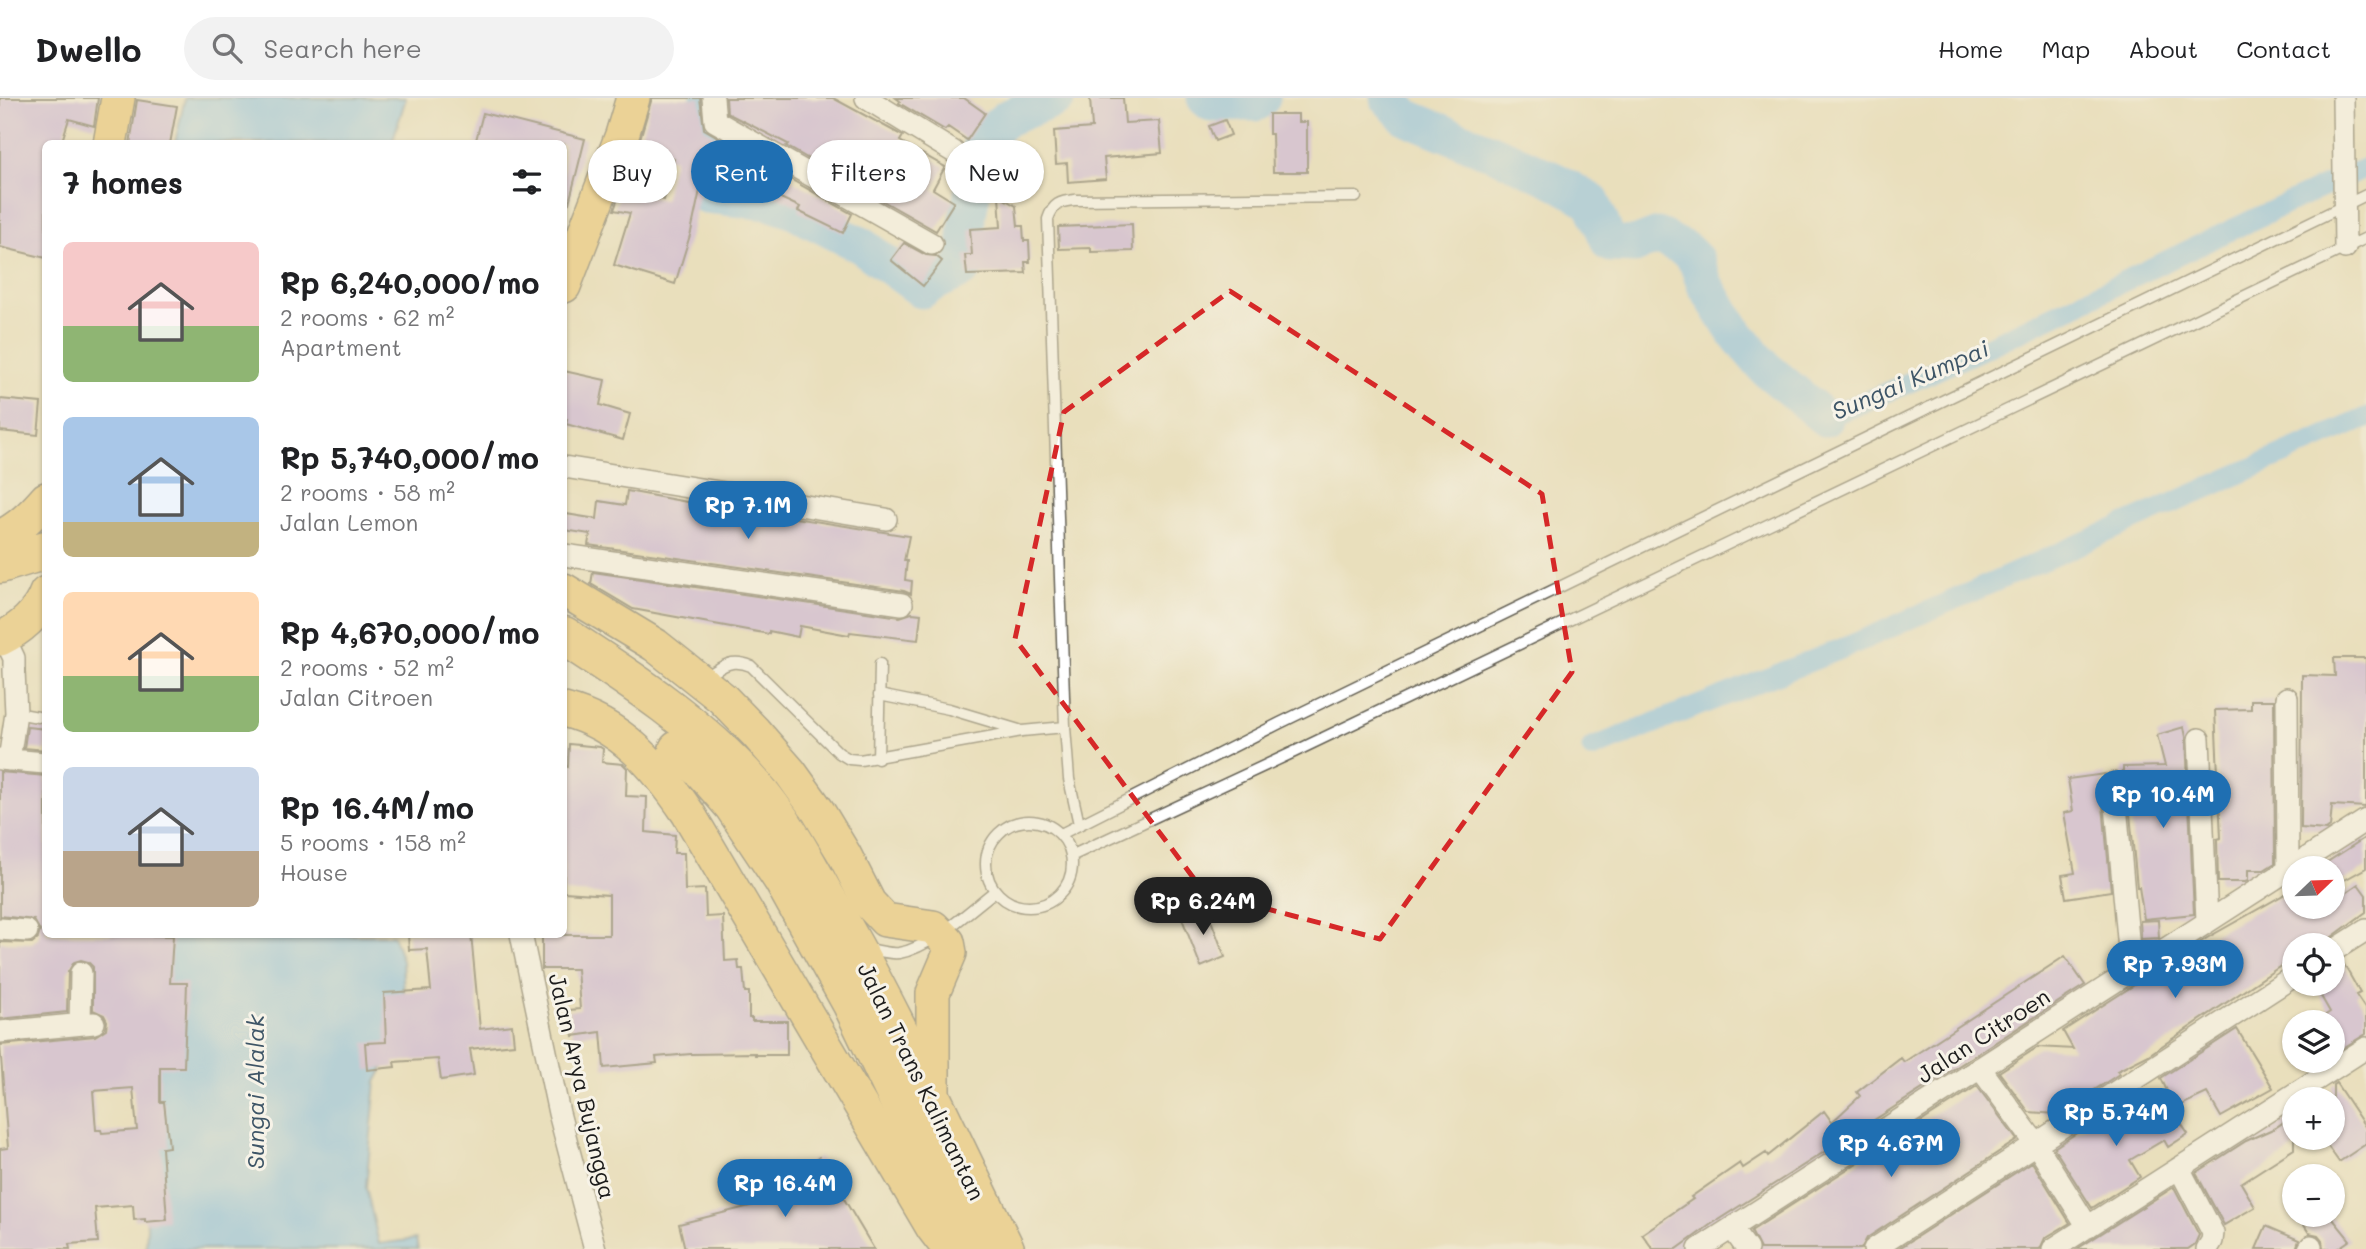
<!DOCTYPE html>
<html lang="en">
<head>
<meta charset="utf-8">
<style>
  body { margin:0; font-family:Mali,sans-serif; background:#f2f2f2; color:#202124; height:100vh; display:flex; flex-direction:column; font-size:26px; white-space:nowrap }
  * { box-sizing:border-box; margin:0 }
  p { font-size:23px; color:#757577 }
  .icon { flex:none; width:38px; height:38px; fill:none; stroke:currentColor; stroke-width:2; stroke-linecap:round; stroke-linejoin:round }
  .map { position:relative; flex:1; overflow:hidden }
  .drawer { position:absolute; left:42px; top:42px; width:525px; height:798px; display:flex; flex-direction:column; background:#fff; border-radius:10px; box-shadow:0 2px 5px #0004 }
  .drawer>* { flex:none }
  .hud { position:absolute; left:588px; top:42px; width:665px; height:63px; display:flex; gap:14px }
  .needle { width:46px; rotate:67deg }
  .tools { position:absolute; left:2282px; top:758px; display:grid; gap:14px }
  .tools a { display:grid; place-items:center; width:63px; height:63px; border-radius:50%; background:#fff; box-shadow:0 2px 5px #0004; font-size:35px }
  .price { position:absolute; translate:-50% -60px; padding:0 16px; border-radius:24px; background:#1f6fb2; color:#fff; font-size:23px; line-height:46px; filter:drop-shadow(0 2px 4px #0008) }
  .price::after { content:''; position:absolute; left:50%; top:42px; width:21px; height:16px; margin-left:-10px; background:inherit; clip-path:polygon(0 0,100% 0,50% 100%) }
  .price.on { background:#222; color:#fff }
  ul { padding:0; list-style:none }
  li { display:flex; align-items:center; gap:21px; height:175px; padding:0 21px }
  li span { display:grid; place-items:center; flex:none; width:196px; height:140px; border-radius:10px; color:#555 }
  li>.icon { margin-inline-start:auto }
  span .icon { width:84px; height:84px; fill:#fffc; stroke-width:1 }
  li b { font-size:30px }
  h2 { display:flex; justify-content:space-between; align-items:center; height:84px; padding:0 21px; font-size:30px }
  .tag { padding:0 24px; border-radius:32px; background:#fff; box-shadow:0 2px 5px #0004; font-size:24px; line-height:63px }
  .tag.on { background:#1f6fb2; color:#fff }
  header { display:flex; align-items:center; gap:42px; box-sizing:border-box; height:98px; padding:0 35px; background:#fff; border-bottom:2px solid #e0e0e0 }
  header strong { font-size:33px }
  nav { display:flex; gap:38px; margin-inline-start:auto; font-size:24px }
  .search { width:490px; height:63px; background:#f2f2f2; display:flex; align-items:center; gap:18px; box-sizing:border-box; padding:0 24px; border-radius:38px; color:#757577; font-size:26px }
  .map>svg:first-child { display:block }
  .water { fill:#7cbff2; stroke:#4c6e87; stroke-width:2 }
  .lines { fill:none; stroke-linecap:round; stroke-linejoin:round }
  .canal { stroke:#7cbff2; stroke-width:21 }
  .river { stroke:#7cbff2; stroke-width:37 }
  .building { fill:#c3a9e6; fill-rule:evenodd }
  .lane-casing { stroke:#646054; stroke-width:13 }
  .street-casing { stroke:#646054; stroke-width:24 }
  .primary-casing { stroke:#646054; stroke-width:36 }
  .highway-casing { stroke:#646054; stroke-width:41 }
  .lane { stroke:#fff; stroke-width:10 }
  .street { stroke:#fff; stroke-width:21 }
  .primary { stroke:#eec469; stroke-width:33 }
  .highway { stroke:#eec469; stroke-width:38 }
  .marked { fill:none; stroke:#d62828; stroke-width:5; stroke-dasharray:14 9; stroke-linejoin:round }
  .labels { text-anchor:middle; dominant-baseline:central; stroke-width:6; stroke-linejoin:round; paint-order:stroke }
  .street-label { font-size:23px; fill:#1c1c1c; stroke:#f7f3e8 }
  .water-label { font-size:24px; font-style:italic; fill:#3e5567; stroke:#f7f3e8 }
</style>
</head>
<body>
<header>
<strong>Dwello</strong>
<div class="search"><svg class="icon" aria-label="search" viewBox="0 0 24 24"><circle cx="10" cy="10" r="6"/><path d="M15 15l6 6"/></svg>Search here</div>
<nav><a>Home</a><a>Map</a><a>About</a><a>Contact</a></nav>
</header>
<div class="map">
<svg width="2366" height="1151" viewBox="0 0 2366 1151">
  <rect width="100%" height="100%" fill="#f7f3e8"/>
  <filter id="ink" filterUnits="userSpaceOnUse"><feTurbulence type="fractalNoise" baseFrequency=".0143" numOctaves="2"/><feDisplacementMap in="SourceGraphic" scale="14" xChannelSelector="R" yChannelSelector="G"/><feConvolveMatrix kernelMatrix="1 2 1 2 8 2 1 2 1" color-interpolation-filters="sRGB"/></filter>
  <filter id="wash" filterUnits="userSpaceOnUse"><feTurbulence type="fractalNoise" baseFrequency=".00686" numOctaves="4" result="noise"/><feDisplacementMap in="SourceGraphic" scale="28" xChannelSelector="R" yChannelSelector="G"/><feGaussianBlur stdDeviation="1.57" result="paint"/><feColorMatrix in="noise" values="0 0 0 0 0 0 0 0 0 0 0 0 0 0 0 0 0 1.4 0 .05"/><feComposite in="paint" operator="in"/></filter>
  <g filter="url(#wash)">
    <rect width="100%" height="100%" fill="#e9dfbc"/>
    <path class="water" d="M185,0H406L392,45H175Z
      M112,837H393L402,862L406,929L376,984L366,1089L379,1146L416,1141L418,1151H146L147,1128L129,887L112,886Z"/>
    <g class="lines">
      <path class="canal" d="M1825,320C2009,246 2184,149 2366,70
        M1592,650L1851,547L2366,320"/>
      <path class="river" d="M709,0L703,78L706,97L769,104L792,112L862,148L922,192C935,183 949,179 963,171L968,117L982,41L1007,20L1057,0
        M1205,0L1211,5H1256L1262,0
        M1388,0L1406,19L1506,60L1558,84L1592,104L1610,146L1635,147L1658,138L1686,152L1696,162L1705,187L1733,232L1765,270L1825,320"/>
    </g>
    <g id="blocks">
      <path class="building" d="M0,0H98L94,28L69,21L61,46H46V160L0,149Z
        M652,0H700L704,31L740,52L739,60L773,75L774,72L852,116L843,135L798,113L800,109L759,90L756,97L700,92L691,134L675,186L614,167L630,115L614,112L621,92L664,102L674,61L637,51Z
        M726,0H833L903,38L900,43L945,69L933,91L954,104L936,133L786,48L788,46L727,15Z
        M896,0H964L985,15L967,42L948,29L945,32L899,5L900,3Z
        M1090,0H1123L1125,25L1159,23L1162,55L1104,60L1106,81L1068,84L1067,65L1056,66L1054,33L1092,30Z
        M137,2L177,8L170,46H130Z
        M483,15L585,41L569,105L564,104V46H475Z
        M1269,16H1298V24H1307V74H1273L1272,36H1269Z
        M1225,22L1231,37L1215,43L1209,28Z
        M999,98L1016,108L1018,128H1023L1024,143H1029L1030,164H1025L1026,175L967,177L965,157H972L970,131L1001,129Z
        M1132,126L1133,153L1091,154V150L1059,151L1058,129Z
        M904,145L926,157L936,158L942,163L923,188L891,162Z
        M564,273L605,282L600,307L630,316L623,342L566,326L567,321L564,320Z
        M0,301L41,305L38,337L0,333Z
        M627,393L720,410V408L909,438L904,463H907L905,482L912,483L911,496L904,493L588,447L590,436L564,432L566,416L597,421L599,403L625,407Z
        M593,474L900,519L912,515L921,516L918,542L850,534L849,537L800,528L798,539L769,533V536L633,511L591,486Z
        M2334,560H2366V709L2332,707L2330,729L2326,732L2301,730L2302,577L2335,578Z
        M2251,602H2274L2275,765L2264,772H2248V783L2245,784H2218L2217,741L2221,740L2215,612L2251,611Z
        M27,629L46,631V652L24,650Z
        M2184,629L2186,639L2194,816L2144,821L2139,789H2137L2127,684L2121,674L2123,673V669L2165,668L2157,637Z
        M569,646L600,649L603,651L602,664L623,666L627,670L626,698L647,699L646,734L675,737L674,755H684L685,792L705,791L706,819L723,818L725,863L738,862L739,871H743L745,894H749V920H752V923H787V957H755V955L691,956L656,959L657,965L604,970L601,934L573,938L569,912L580,911L577,871H542V837H609V797L564,794V668L568,669Z
        M0,674L46,678V836L173,838L170,885H187L184,969H160V1004H164L169,1049L162,1050L167,1122L145,1124V1121L134,1122L133,1107L95,1110L98,1144L69,1146L70,1151H0V1051L8,1050L0,947L95,938L106,931L107,923L104,917L93,912V869L88,864L81,862L74,864L68,874L67,914L0,921V844L32,845L38,840L40,833L34,822L0,818ZM133,990L137,1032L102,1035L101,1032H96L93,993Z
        M2105,676L2101,686L2111,793L2066,800L2062,777L2075,775L2064,715L2073,713L2068,681Z
        M2366,739V770L2341,784L2333,770H2318Z
        M2358,786L2366,797V814L2321,847H2294V859L2147,958L2117,973L2119,976L2057,1016L2029,1014L1999,974L2038,949L2073,951L2063,933L2207,840L2294,791V808H2333V803Z
        M1206,809L1225,859L1201,869L1181,818Z
        M2158,822L2159,840L2141,841L2140,823Z
        M408,836H471L480,931L512,927L514,946L470,951L474,977L441,982L438,961L394,964L395,969L367,972L365,945L386,944L384,895L431,892L427,851L409,852Z
        M2065,858L2085,887L1710,1127L1677,1151H1653L1642,1136L1693,1101L1691,1099L1740,1065L1743,1070L1766,1055L1768,1058L1824,1013L1832,1024L1860,998L1857,994L1901,960L1904,964Z
        M2342,863L2360,895L2356,897L2366,912V936L2333,956V924H2315L2330,914L2314,886H2333V866Z
        M2237,931L2273,990L2221,1019L2207,995L2175,1010L2161,980Z
        M2336,985L2366,1030V1046L2339,1064L2322,1040H2333V987Z
        M1977,988L2017,1042L1867,1140L1861,1151H1760L1751,1133Z
        M2131,999L2142,1017L2165,1002L2188,1036L2168,1049L2164,1042L2130,1062L2140,1079L2092,1110L2054,1050Z
        M2294,1017V1051L2241,1085L2255,1109L2224,1127L2196,1075L2246,1043L2275,1030Z
        M819,1059L874,1151H685L679,1126L778,1101L770,1088Z
        M2032,1064L2070,1125L2045,1140L2040,1151H1898Z
        M2174,1089L2199,1137L2195,1146L2188,1151H2077Z
        M2297,1116H2329L2350,1142L2337,1151H2323L2322,1142L2318,1137L2309,1135Z
        M2266,1128L2299,1142L2296,1151H2256Z"/>
    </g>
  </g>
  <g filter="url(#ink)">
    <use href="#blocks" fill-opacity="0" stroke="#646054" stroke-width="2"/>
    <g class="lines">
      <defs>
        <path id="lane" d="M705,580C722,568 731,560 751,568L839,655L849,661L860,662L1022,633L1065,629
          M879,597L949,611L1019,632
          M16,615L38,619
          M878,661L880,566
          M986 766a43 43 0 1 1 86 0a43 43 0 1 1-86 0Z
          M1079,726L1069,681L1065,629L1048,121C1053,106 1060,103 1075,102L1356,99
          M1061,736L1280,625L2366,97
          M1071,758L1294,654L2366,140
          M867,850C878,853 888,856 899,855C932,849 969,813 995,793"/>
        <path id="street" d="M713,0L715,23L932,146
          M866,0L954,54
          M2343,0L2345,150
          M564,369L886,421
          M564,457L902,506
          M4,539L14,560V573L16,615L9,662
          M2287,600L2288,773
          M2199,641L2207,823
          M0,661L45,665
          M2114,685L2131,874
          M0,831L27,833
          M521,836L559,1015L595,1151
          M2333,853L2366,832
          M80,926L81,875
          M0,934L94,925
          M1980,970L2036,1046L2088,1129
          M2179,1070L2213,1135L2212,1143L2207,1151
          M1732,1130L1747,1151
          M1699,1151L2366,722
          M1874,1151L2294,878
          M2053,1151L2366,950
          M2309,1151L2311,1148"/>
        <path id="primary" d="M110,46L118,0
          M564,188L622,37L633,0
          M0,439C19,430 32,417 46,401
          M564,492L655,547L722,600L755,634L790,674L818,713L844,756L869,805L885,822L933,829L948,844L950,855L933,895V1002
          M0,541C19,532 39,516 46,495
          M564,612C622,627 656,668 688,715L933,1130L949,1151"/>
        <path id="highway" d="M0,466L46,452
          M564,538C632,582 701,627 755,689C783,721 803,759 824,796C892,910 946,1032 1005,1151
          M678,652L703,673L733,707L783,782L852,906L970,1151"/>
      </defs>
      <use href="#lane" class="lane-casing"/>
      <use href="#street" class="street-casing"/>
      <use href="#primary" class="primary-casing"/>
      <use href="#highway" class="highway-casing"/>
      <use href="#lane" class="lane"/>
      <use href="#street" class="street"/>
      <use href="#primary" class="primary"/>
      <use href="#highway" class="highway"/>
    </g>
  </g>
  <path d="M0 0H2366V1151H0ZM1230,193L1542,396L1572,574L1380,841L1204,794L1015,541L1064,314Z" fill="#e9dfbc" fill-opacity=".55" fill-rule="evenodd"/>
  <path class="marked" d="M1230,193L1542,396L1572,574L1380,841L1204,794L1015,541L1064,314Z"/>
  <g class="labels">
    <g class="street-label">
      <text transform="translate(1983 937) rotate(-33)">Jalan Citroen</text>
      <text transform="translate(922 983) rotate(64)">Jalan Trans Kalimantan</text>
      <text transform="translate(583 988) rotate(77)">Jalan Arya Bujangga</text>
    </g>
    <g class="water-label">
      <text transform="translate(1910 281) rotate(-23)">Sungai Kumpai</text>
      <text transform="translate(254 994) rotate(-90)">Sungai Alalak</text>
    </g>
  </g>
</svg>
<div class="tools">
<a><svg class="needle" viewBox="-14 -14 28 28"><path d="M0-13l5 13h-10z" fill="#e53935"/><path d="M0 13l5-13h-10z" fill="#757577"/></svg></a>
<a><svg class="icon" aria-label="locate" viewBox="0 0 24 24"><circle cx="12" cy="12" r="6"/><path d="M12 2v4M12 18v4M2 12h4M18 12h4"/></svg></a>
<a><svg class="icon" aria-label="layers" viewBox="0 0 24 24"><path d="M12 4l9 5-9 5-9-5zM3 14l9 5 9-5"/></svg></a>
<a>+</a>
<a>−</a>
</div>
<b class="price" style="left:748px;top:443px">Rp 7.1M</b>
<b class="price" style="left:2163px;top:732px">Rp 10.4M</b>
<b class="price on" style="left:1203px;top:839px">Rp 6.24M</b>
<b class="price" style="left:2175px;top:902px">Rp 7.93M</b>
<b class="price" style="left:2116px;top:1050px">Rp 5.74M</b>
<b class="price" style="left:1891px;top:1081px">Rp 4.67M</b>
<b class="price" style="left:785px;top:1121px">Rp 16.4M</b>
<div class="hud">
<a class="tag">Buy</a>
<a class="tag on">Rent</a>
<a class="tag">Filters</a>
<a class="tag">New</a>
</div>
<section class="drawer">
<h2>7 homes<svg class="icon" aria-label="filters" viewBox="0 0 24 24"><path d="M4 7h16M4 17h16"/><circle cx="9" cy="7" r="2"/><circle cx="15" cy="17" r="2"/></svg></h2>
<ul>
<li><span style="background:linear-gradient(#f6c9c9 60%,#8fb573 0)"><svg class="icon" aria-label="home" viewBox="0 0 24 24"><path d="M3 11l9-7 9 7M6 9v11h12V9"/></svg></span><div><b>Rp 6,240,000/mo</b><p>2 rooms · 62 m²</p><p>Apartment</p></div></li>
<li><span style="background:linear-gradient(#a9c7e8 75%,#c2b280 0)"><svg class="icon" aria-label="home" viewBox="0 0 24 24"><path d="M3 11l9-7 9 7M6 9v11h12V9"/></svg></span><div><b>Rp 5,740,000/mo</b><p>2 rooms · 58 m²</p><p>Jalan Lemon</p></div></li>
<li><span style="background:linear-gradient(#ffd9b3 60%,#8fb573 0)"><svg class="icon" aria-label="home" viewBox="0 0 24 24"><path d="M3 11l9-7 9 7M6 9v11h12V9"/></svg></span><div><b>Rp 4,670,000/mo</b><p>2 rooms · 52 m²</p><p>Jalan Citroen</p></div></li>
<li><span style="background:linear-gradient(#c9d6e8 60%,#b9a48a 0)"><svg class="icon" aria-label="home" viewBox="0 0 24 24"><path d="M3 11l9-7 9 7M6 9v11h12V9"/></svg></span><div><b>Rp 16.4M/mo</b><p>5 rooms · 158 m²</p><p>House</p></div></li>
</ul>
</section>
</div>
</body>
</html>
